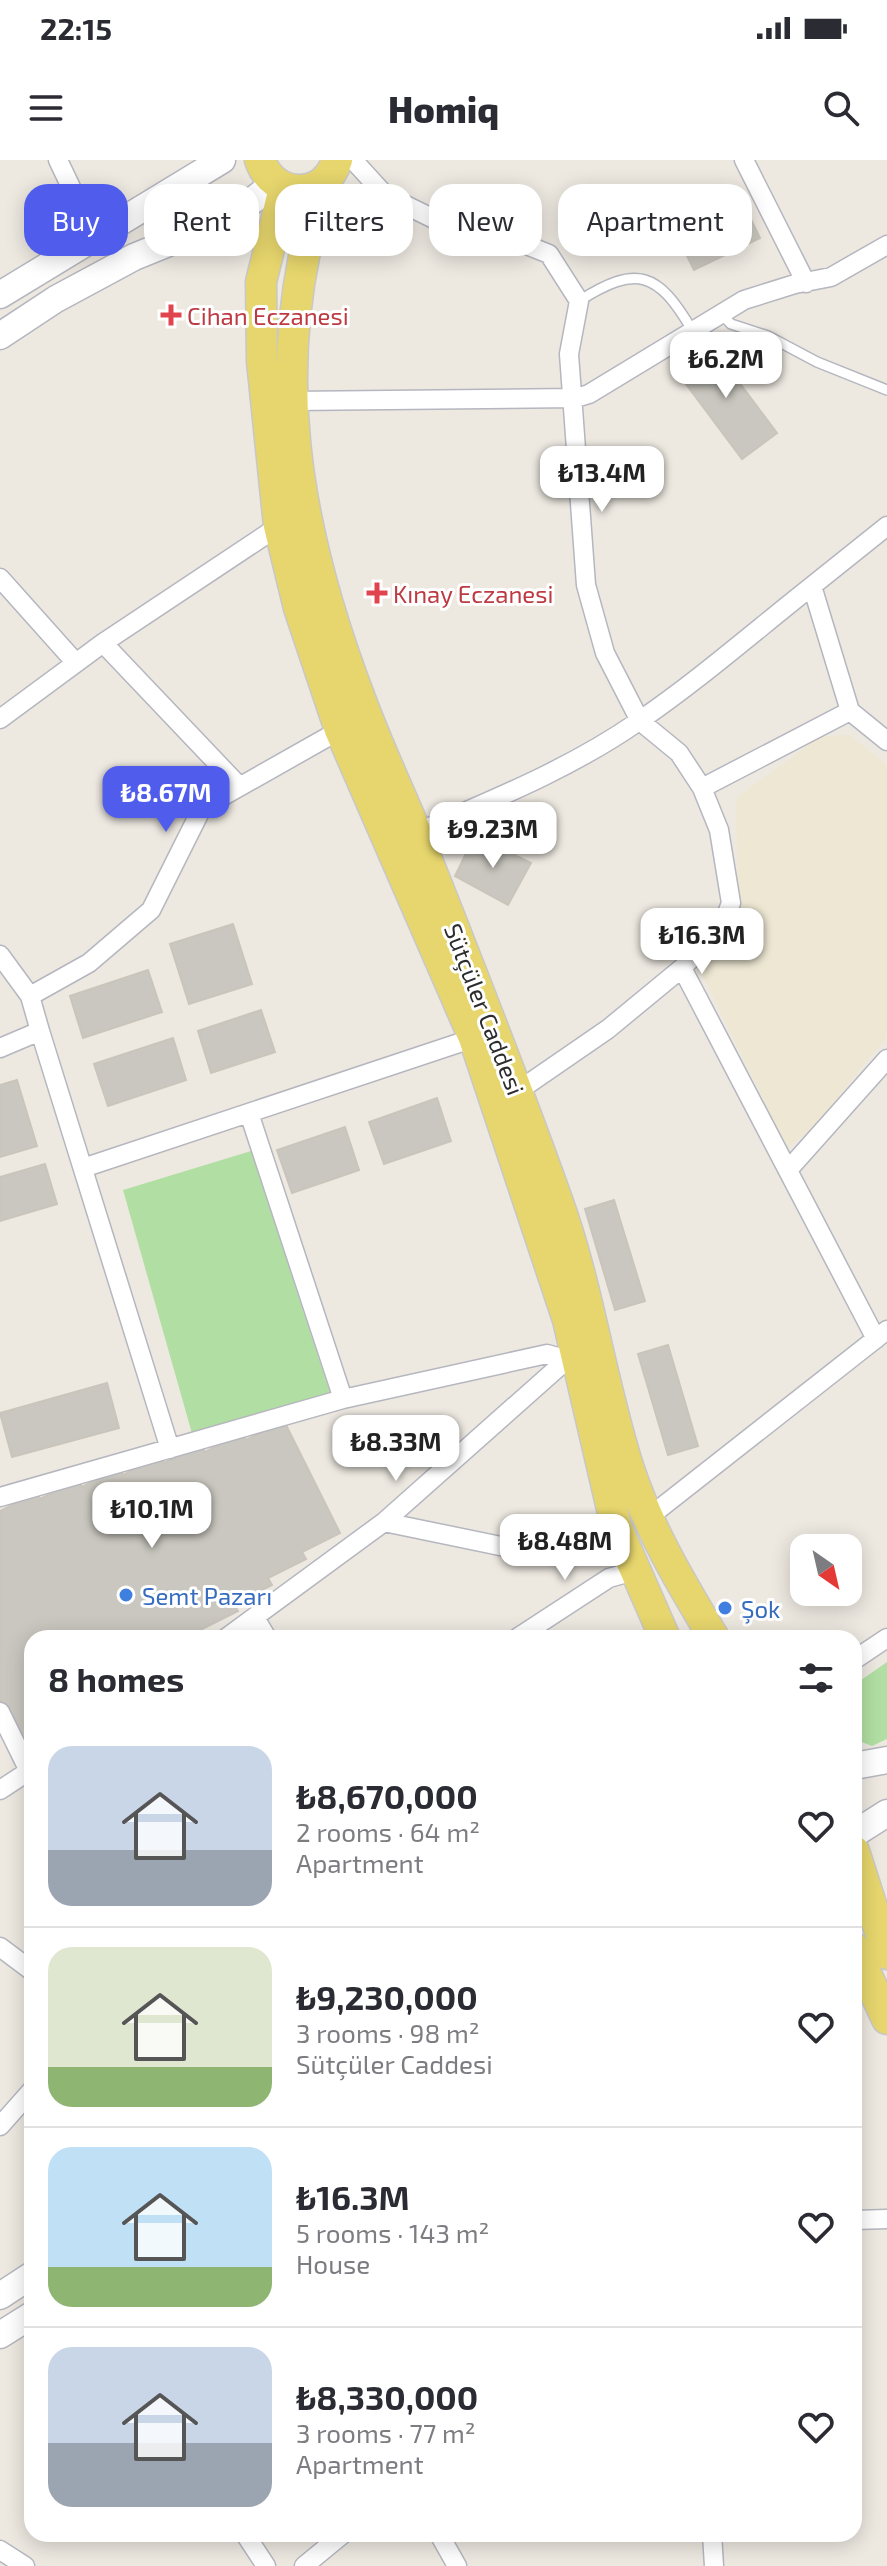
<!DOCTYPE html>
<html lang="en">
<head>
<meta charset="utf-8">
<style>
  body { margin:0; font-family:"Exo 2",sans-serif; background:#f7f7f7; color:#2b2b33; height:100vh; display:flex; flex-direction:column; font-size:30px; white-space:nowrap }
  * { box-sizing:border-box; margin:0 }
  p { font-size:26px; color:#7c7c81 }
  .icon { flex:none; width:44px; height:44px; fill:none; stroke:currentColor; stroke-width:2; stroke-linecap:round; stroke-linejoin:round }
  .map { position:relative; flex:1; overflow:hidden }
  .details { position:absolute; left:24px; top:1470px; width:838px; height:912px; display:flex; flex-direction:column; background:#fff; border-radius:24px; box-shadow:0 4px 20px #0003 }
  .details>* { flex:none }
  .hud { position:absolute; left:24px; top:24px; width:840px; height:72px; display:flex; gap:16px }
  .needle { width:52px; rotate:146deg }
  .tools { position:absolute; left:790px; top:1374px; display:grid; gap:16px }
  .tools a { display:grid; place-items:center; width:72px; height:72px; border-radius:16px; background:#fff; box-shadow:0 4px 20px #0003; font-size:40px }
  .price { position:absolute; translate:-50% -68px; padding:0 18px; border-radius:16px; background:#fff; color:#222; font-size:26px; line-height:52px; filter:drop-shadow(0 2px 4px #0008) }
  .price::after { content:''; position:absolute; left:50%; top:48px; width:24px; height:18px; margin-left:-12px; background:inherit; clip-path:polygon(0 0,100% 0,50% 100%) }
  .price.on { background:#505dec; color:#fff }
  ul { padding:0; list-style:none }
  li { display:flex; align-items:center; gap:24px; height:200px; padding:0 24px }
  li+li { border-top:2px solid #e1e1e2 }
  li span { display:grid; place-items:center; flex:none; width:224px; height:160px; border-radius:24px; color:#555 }
  li>.icon { margin-inline-start:auto }
  span .icon { width:96px; height:96px; fill:#fffc; stroke-width:1 }
  li b { font-size:34px }
  h2 { display:flex; justify-content:space-between; align-items:center; height:96px; padding:0 24px; font-size:34px }
  .pill { padding:0 28px; border-radius:24px; background:#fff; box-shadow:0 4px 20px #0003; font-size:28px; line-height:72px }
  .pill.on { background:#505dec; color:#fff }
  .status { display:flex; justify-content:space-between; align-items:center; height:56px; padding:0 40px; background:#fff; direction:ltr }
  .status svg { height:22px; fill:currentColor }
  header { display:flex; justify-content:space-between; align-items:center; height:104px; padding:0 24px; background:#fff; font-size:36px; font-weight:800 }
  .map>svg:first-child { display:block }
  .education { fill:#ede7d3 }
  .green { fill:#b1dfa3 }
  .building { fill:#c9c7bf; stroke:#c9c5bb; stroke-width:2 }
  .lines { fill:none; stroke-linecap:round; stroke-linejoin:round }
  .lane-casing { stroke:#b5b6bf; stroke-width:12 }
  .street-casing { stroke:#b5b6bf; stroke-width:21 }
  .secondary-casing { stroke:#b5b6bf; stroke-width:29 }
  .primary-casing { stroke:#c8c8c8; stroke-width:33 }
  .lane { stroke:#fff; stroke-width:9 }
  .street { stroke:#fff; stroke-width:18 }
  .secondary { stroke:#fff; stroke-width:26 }
  .primary { stroke:#e7d66d; stroke-width:30 }
  .health-dot { fill:#e0444e; stroke:#fff; stroke-width:3 }
  .shop-dot { fill:#3f7fe0; stroke:#fff; stroke-width:3 }
  .labels { text-anchor:middle; dominant-baseline:central; stroke-width:6; stroke-linejoin:round; paint-order:stroke }
  .health-label { font-size:24px; fill:#be3a42; stroke:#fff; text-anchor:start }
  .street-label { font-size:24px; fill:#2d2d2d; stroke:#fff }
  .shop-label { font-size:24px; fill:#366cbe; stroke:#fff; text-anchor:start }
</style>
</head>
<body>
<div class="status"><b>22:15</b><svg viewBox="0 0 49 12"><path d="M0 12V9h3v3zM5 12V6h3v6zM10 12V3h3v9zM15 12V0h3v12zM26 1h20v11H26zM47 4h2v5h-2z"/></svg></div>
<header><svg class="icon" aria-label="menu" viewBox="0 0 24 24"><path d="M4 6h16M4 12h16M4 18h16"/></svg>Homiq<svg class="icon" aria-label="search" viewBox="0 0 24 24"><circle cx="10" cy="10" r="6"/><path d="M15 15l6 6"/></svg></header>
<div class="map">
<svg width="887" height="2406" viewBox="0 0 887 2406">
  <rect width="100%" height="100%" fill="#ede9e1"/>
  <path class="education" d="M849,575L887,605V876L813,968L787,988L696,802L738,747L736,638L821,576Z"/>
  <path class="green" d="M251,991L331,1236L193,1277L123,1030Z
    M887,1502V1579L872,1586L854,1579V1525Z"/>
  <path class="building" d="M744,45L760,78L694,110L678,78Z
    M709,182L777,273L742,299L674,208Z
    M475,675L531,703L508,745L455,716Z
    M233,764L252,824L189,844L170,784Z
    M148,810L162,852L83,878L70,836Z
    M261,850L275,892L211,913L198,871Z
    M173,878L186,920L108,946L94,904Z
    M17,920L37,986L0,997V925Z
    M437,938L451,981L384,1004L369,962Z
    M345,967L359,1010L292,1033L277,990Z
    M45,1004L57,1044L0,1061V1017Z
    M614,1040L645,1141L615,1150L585,1049Z
    M668,1185L698,1286L668,1295L638,1194Z
    M107,1223L119,1268L12,1297L0,1253Z
    M284,1261L340,1373L302,1392L306,1399L268,1418L272,1425L234,1444L238,1451L200,1470L203,1477L201,1478H32L29,1599L0,1540V1351L37,1332L40,1339L78,1320L82,1327L119,1308L123,1315L160,1296L164,1303L201,1285L205,1292L242,1273L246,1280Z"/>
  <g class="lines">
    <defs>
      <path id="lane" d="M579,141C637,104 658,112 692,170
        M719,152L731,164L768,176L817,202L887,230"/>
      <path id="street" d="M58,0L95,78
        M353,0L385,35L436,60L504,76L549,94L579,141L569,194L586,425L605,493L640,561L679,593L702,628L719,670L731,743L722,766L682,808L608,869L518,931
        M744,0L806,123
        M292,241L576,238L589,234L744,140L795,124L831,117L887,85
        M887,366L812,426L850,551L887,581
        M0,418L76,503
        M103,483L239,626
        M0,559L103,483L279,366
        M702,628L850,551
        M416,673C492,640 570,609 639,561C699,520 755,471 812,426
        M0,795L30,836L40,871L0,888
        M682,808L876,1179
        M30,836L89,803L151,750L202,648L340,570
        M40,871L170,1289
        M249,953L343,1239
        M83,1008L474,878
        M788,1010L887,899
        M0,1337L343,1239L547,1194L565,1199
        M649,1357L887,1170
        M384,1362L520,1390L616,1366
        M255,1458L267,1478
        M226,1478L384,1362L571,1196
        M517,1478L609,1418L634,1411
        M854,1500L887,1478
        M0,1552L29,1611
        M0,1630L32,1609
        M0,1787L32,1811
        M0,1966L32,1930
        M854,2060L887,2059
        M245,2374L266,2406
        M439,2374L457,2406
        M712,2374L714,2406
        M0,2390L25,2406
        M304,2406L343,2374"/>
      <path id="secondary" d="M0,135L222,0
        M0,176L56,139L134,97L230,58L275,23
        M854,1606L887,1600
        M854,1674L887,1653
        M0,2136L32,2115
        M0,2175L32,2155"/>
      <path id="primary" d="M260,0C273,39 325,41 337,0
        M324,22C264,200 295,369 361,541C378,587 399,631 418,677C465,796 513,916 556,1037C588,1124 600,1218 628,1306C648,1368 681,1423 714,1478
        M284,28L261,122L262,201L279,366L299,448L340,570L474,878L568,1160L616,1366L665,1478
        M854,1691L887,1794
        M854,1788L887,1859"/>
    </defs>
    <use href="#lane" class="lane-casing"/>
    <use href="#street" class="street-casing"/>
    <use href="#secondary" class="secondary-casing"/>
    <use href="#primary" class="primary-casing"/>
    <use href="#lane" class="lane"/>
    <use href="#street" class="street"/>
    <use href="#secondary" class="secondary"/>
    <use href="#primary" class="primary"/>
  </g>
  <g class="health-dot">
    <path d="M167 143h8v8h8v8h-8v8h-8v-8h-8v-8h8z"/>
    <path d="M373 421h8v8h8v8h-8v8h-8v-8h-8v-8h8z"/>
  </g>
  <g class="shop-dot">
    <circle cx="126" cy="1435" r="8"/>
    <circle cx="725" cy="1448" r="8"/>
  </g>
  <g class="labels">
    <g class="health-label">
      <text x="187" y="155">Cihan Eczanesi</text>
      <text x="393" y="433">Kınay Eczanesi</text>
    </g>
    <g class="street-label">
      <text transform="translate(485 849) rotate(69)">Sütçüler Caddesi</text>
    </g>
    <g class="shop-label">
      <text x="142" y="1435">Semt Pazarı</text>
      <text x="741" y="1448">Şok</text>
    </g>
  </g>
</svg>
<div class="tools">
<a><svg class="needle" viewBox="-14 -14 28 28"><path d="M0-13l5 13h-10z" fill="#e53935"/><path d="M0 13l5-13h-10z" fill="#7c7c81"/></svg></a>
</div>
<b class="price" style="left:726px;top:240px">₺6.2M</b>
<b class="price" style="left:602px;top:354px">₺13.4M</b>
<b class="price on" style="left:166px;top:674px">₺8.67M</b>
<b class="price" style="left:493px;top:710px">₺9.23M</b>
<b class="price" style="left:702px;top:816px">₺16.3M</b>
<b class="price" style="left:396px;top:1323px">₺8.33M</b>
<b class="price" style="left:152px;top:1390px">₺10.1M</b>
<b class="price" style="left:565px;top:1422px">₺8.48M</b>
<div class="hud">
<a class="pill on">Buy</a>
<a class="pill">Rent</a>
<a class="pill">Filters</a>
<a class="pill">New</a>
<a class="pill">Apartment</a>
</div>
<section class="details">
<h2>8 homes<svg class="icon" aria-label="filters" viewBox="0 0 24 24"><path d="M4 7h16M4 17h16"/><circle cx="9" cy="7" r="2"/><circle cx="15" cy="17" r="2"/></svg></h2>
<ul>
<li><span style="background:linear-gradient(#c9d6e8 65%,#9aa5b1 0)"><svg class="icon" aria-label="home" viewBox="0 0 24 24"><path d="M3 11l9-7 9 7M6 9v11h12V9"/></svg></span><div><b>₺8,670,000</b><p>2 rooms · 64 m²</p><p>Apartment</p></div><svg class="icon" aria-label="heart" viewBox="0 0 24 24"><path d="M12 20l-8-8c-3-5 5-10 8-4 3-6 11-1 8 4z"/></svg></li>
<li><span style="background:linear-gradient(#dfe7d0 75%,#8fb573 0)"><svg class="icon" aria-label="home" viewBox="0 0 24 24"><path d="M3 11l9-7 9 7M6 9v11h12V9"/></svg></span><div><b>₺9,230,000</b><p>3 rooms · 98 m²</p><p>Sütçüler Caddesi</p></div><svg class="icon" aria-label="heart" viewBox="0 0 24 24"><path d="M12 20l-8-8c-3-5 5-10 8-4 3-6 11-1 8 4z"/></svg></li>
<li><span style="background:linear-gradient(#bfe0f5 75%,#8fb573 0)"><svg class="icon" aria-label="home" viewBox="0 0 24 24"><path d="M3 11l9-7 9 7M6 9v11h12V9"/></svg></span><div><b>₺16.3M</b><p>5 rooms · 143 m²</p><p>House</p></div><svg class="icon" aria-label="heart" viewBox="0 0 24 24"><path d="M12 20l-8-8c-3-5 5-10 8-4 3-6 11-1 8 4z"/></svg></li>
<li><span style="background:linear-gradient(#c9d6e8 60%,#9aa5b1 0)"><svg class="icon" aria-label="home" viewBox="0 0 24 24"><path d="M3 11l9-7 9 7M6 9v11h12V9"/></svg></span><div><b>₺8,330,000</b><p>3 rooms · 77 m²</p><p>Apartment</p></div><svg class="icon" aria-label="heart" viewBox="0 0 24 24"><path d="M12 20l-8-8c-3-5 5-10 8-4 3-6 11-1 8 4z"/></svg></li>
</ul>
</section>
</div>
</body>
</html>
